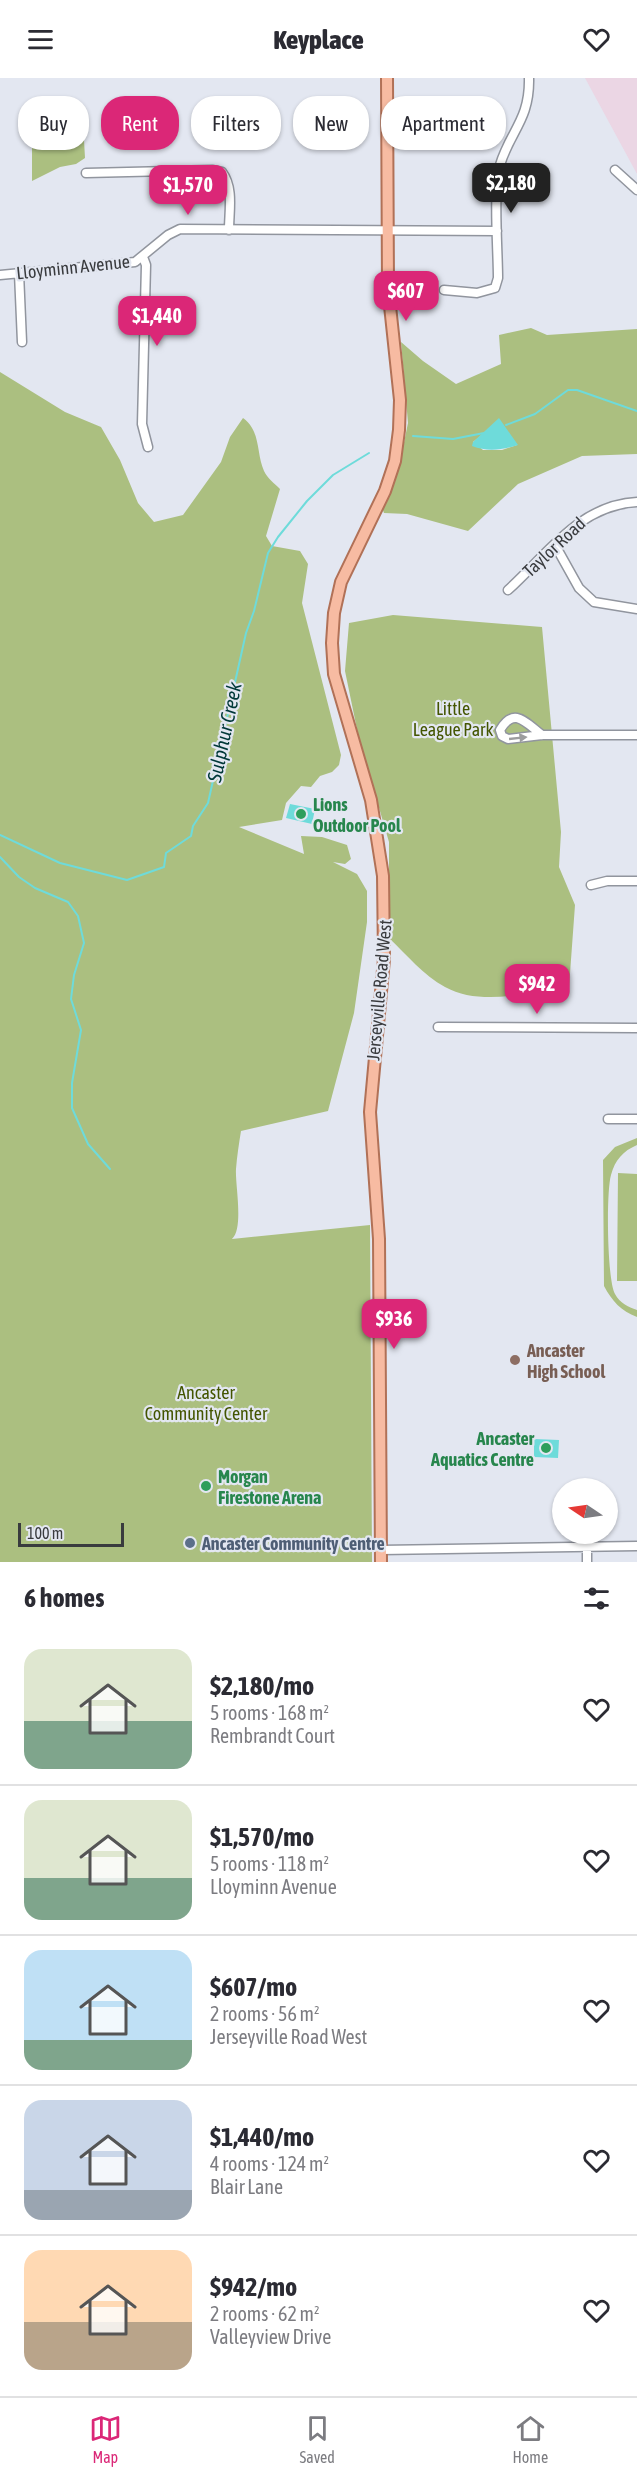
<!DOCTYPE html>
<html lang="en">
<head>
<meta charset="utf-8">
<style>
  body { margin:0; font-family:"Asap Condensed",sans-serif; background:#f2f2f3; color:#2b2b33; height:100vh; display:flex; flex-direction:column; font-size:22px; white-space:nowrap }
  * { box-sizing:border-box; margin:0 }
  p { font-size:20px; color:#7c7c81 }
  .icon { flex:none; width:33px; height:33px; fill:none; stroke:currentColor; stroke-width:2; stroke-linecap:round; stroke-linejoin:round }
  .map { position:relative; height:1484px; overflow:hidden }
  .drawer { display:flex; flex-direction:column; background:#fff; flex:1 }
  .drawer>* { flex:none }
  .guide { position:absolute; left:18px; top:18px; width:602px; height:54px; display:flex; gap:12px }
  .needle { width:39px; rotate:283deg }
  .controls { position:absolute; left:552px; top:1400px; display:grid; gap:12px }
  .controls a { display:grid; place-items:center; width:66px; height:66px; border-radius:50%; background:#fff; box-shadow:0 2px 4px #0004; font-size:30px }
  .scale { position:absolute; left:18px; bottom:15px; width:106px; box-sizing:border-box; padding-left:6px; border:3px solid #393b3e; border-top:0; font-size:16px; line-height:21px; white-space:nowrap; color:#393b3e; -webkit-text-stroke:4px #e3e7f1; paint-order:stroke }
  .price { position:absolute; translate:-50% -51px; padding:0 14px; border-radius:12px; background:#db2777; color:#fff; font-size:20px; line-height:39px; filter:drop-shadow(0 2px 3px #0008) }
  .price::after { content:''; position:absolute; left:50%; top:36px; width:18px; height:14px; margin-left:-9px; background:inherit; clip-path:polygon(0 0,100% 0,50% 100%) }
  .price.selected { background:#222; color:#fff }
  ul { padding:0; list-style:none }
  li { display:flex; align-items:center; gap:18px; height:150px; padding:0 24px }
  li+li { border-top:2px solid #e1e1e2 }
  li span { display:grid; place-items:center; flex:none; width:168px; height:120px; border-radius:18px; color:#555 }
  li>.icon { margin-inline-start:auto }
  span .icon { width:72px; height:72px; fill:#fffc; stroke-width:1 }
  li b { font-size:26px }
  h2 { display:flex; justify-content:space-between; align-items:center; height:72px; padding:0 24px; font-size:26px }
  .pill { padding:0 21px; border-radius:24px; background:#fff; box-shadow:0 2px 4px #0004; font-size:21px; line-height:54px }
  .pill.selected { background:#db2777; color:#fff }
  header { display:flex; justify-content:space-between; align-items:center; height:78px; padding:0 24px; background:#fff; font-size:27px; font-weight:800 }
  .menu { display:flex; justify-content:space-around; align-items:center; height:84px; border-top:2px solid #e1e1e2; background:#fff; font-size:16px; color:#7c7c81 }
  .menu a { display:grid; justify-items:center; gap:3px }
  .menu .selected { color:#db2777 }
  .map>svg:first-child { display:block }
  .commercial { fill:#ebd6e4 }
  .green { fill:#abbf80; fill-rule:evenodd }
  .water { fill:#6edbda }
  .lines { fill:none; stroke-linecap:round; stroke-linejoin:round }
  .stream { stroke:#6edbda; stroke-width:2 }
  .minor-casing { stroke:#91959e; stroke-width:11 }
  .major-casing { stroke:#b17157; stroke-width:14 }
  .minor { stroke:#fff; stroke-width:8 }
  .major { stroke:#f7bba2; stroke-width:10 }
  .oneway { fill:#9c9d9e }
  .leisure-dot { fill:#2e9e5b; stroke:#e3e7f1; stroke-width:2 }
  .education-dot { fill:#8d6e63; stroke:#e3e7f1; stroke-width:2 }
  .service-dot { fill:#5c6f8a; stroke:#e3e7f1; stroke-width:2 }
  .labels { text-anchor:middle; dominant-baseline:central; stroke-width:4.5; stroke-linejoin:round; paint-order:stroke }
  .street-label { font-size:18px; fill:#393b3e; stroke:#e3e7f1 }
  .park-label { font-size:18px; fill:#435500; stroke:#e3e7f1 }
  .leisure-label { font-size:18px; font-weight:bold; fill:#27864d; stroke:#e3e7f1; text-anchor:start }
  .education-label { font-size:18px; font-weight:bold; fill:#785e54; stroke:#e3e7f1; text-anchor:start }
  .service-label { font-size:18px; font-weight:bold; fill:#4e5e75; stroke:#e3e7f1; text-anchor:start }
  .water-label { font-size:20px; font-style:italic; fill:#013838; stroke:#e3e7f1 }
</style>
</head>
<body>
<header><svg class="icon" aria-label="menu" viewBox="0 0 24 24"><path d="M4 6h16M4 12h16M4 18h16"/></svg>Keyplace<svg class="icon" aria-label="heart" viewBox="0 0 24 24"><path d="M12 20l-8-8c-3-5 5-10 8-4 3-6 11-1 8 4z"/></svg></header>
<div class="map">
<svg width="637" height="1484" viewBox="0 0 637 1484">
  <rect width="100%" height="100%" fill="#e3e7f1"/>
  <path class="commercial" d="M585,0H637V96Z"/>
  <path class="green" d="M32,44H83L85,80L76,86L60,89L32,103Z
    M531,250L547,257L637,251V376L582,378L518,406L468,453L407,436L384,435L382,430L399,389L408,345L401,264L423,283L456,306L501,286L499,257ZM484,355L517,367L502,372H483L473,364Z
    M0,294L65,334L101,349L120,382L138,425L154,444L183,437L221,384L230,359L243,340C261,353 256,375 264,393C267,400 275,406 280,411L266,458L272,468L300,473L308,486L302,525L341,677L339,687L332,694L320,698L311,709L301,708L286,725L282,742L239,749L304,776L301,758L322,759L347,767L351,781L345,786L333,784L357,796L367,813V844L354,935L328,1033L241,1053C239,1065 237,1078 236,1091C235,1107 244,1150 232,1161L370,1147L372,1484H0Z
    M393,537L542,549L561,754L559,789L575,827L569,909C531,914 481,929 445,909C423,897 407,877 389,860V764L359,661L345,593L349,545Z
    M637,1060V1067C623,1073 615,1082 611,1097C606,1114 607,1202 615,1216C620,1225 628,1229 637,1232V1239C621,1233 612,1223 604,1208L603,1082L615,1069Z
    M618,1095L637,1096V1203H617Z"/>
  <path class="water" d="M499,340L518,367C501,372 488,374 472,368L473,364Z
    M290,726L315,731L312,746L286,740Z
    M534,1361L559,1362L558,1380L534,1379Z"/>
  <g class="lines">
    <path class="stream" d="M506,347L535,336L568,312H577L637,333
      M413,358L453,361L484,355
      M0,757L60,785L127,802L164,789L166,775L191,758L193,748L208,725L246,555L254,533L268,475L278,459L307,423L333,397L369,375
      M0,779L19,799L35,810L68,824L78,838L84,865L74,897L71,921L81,952L72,1005V1030L88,1066L110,1091"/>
    <defs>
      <path id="minor" d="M615,92L637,112
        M86,95L212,92L222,94C234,110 229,133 229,152
        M143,179L146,187L142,346L148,369
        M19,195L22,264
        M0,197L135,184L168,157L180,151L497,153
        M444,212L477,215L495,210L498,200C498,172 493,113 500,87C510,53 530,42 529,0
        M555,467L579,510L594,524L637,531
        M508,512C548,476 579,427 637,424
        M542,657C526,645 514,628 500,652L502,658L508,661L542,657H637
        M591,807L607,803H637
        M438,949L637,950
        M608,1041H637
        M587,1469V1484
        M381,1472L637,1468"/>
      <path id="major" d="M381,1484L379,1161L370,1034L384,881L383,798L371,722L334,596L332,565L334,535L341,504L385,413L395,383L399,352L400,322L388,209L387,0"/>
    </defs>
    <use href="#minor" class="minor-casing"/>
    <use href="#major" class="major-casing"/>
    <use href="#minor" class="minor"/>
    <use href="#major" class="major"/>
  </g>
  <defs><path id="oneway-solid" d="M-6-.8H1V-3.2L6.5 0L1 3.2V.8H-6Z" transform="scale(1.5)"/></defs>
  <use class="oneway" href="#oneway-solid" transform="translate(518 660) rotate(-6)"/>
  <g class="leisure-dot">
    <circle cx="301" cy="736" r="6"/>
    <circle cx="546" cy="1370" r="6"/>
    <circle cx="206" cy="1408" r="6"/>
  </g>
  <circle class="education-dot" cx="515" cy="1282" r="6"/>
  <circle class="service-dot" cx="190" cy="1465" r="6"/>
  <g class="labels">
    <g class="street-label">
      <text transform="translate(73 189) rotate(-6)">Lloyminn Avenue</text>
      <text transform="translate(554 469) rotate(-43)">Taylor Road</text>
      <text transform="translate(379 912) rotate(-85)">Jerseyville Road West</text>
    </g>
    <g class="park-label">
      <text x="453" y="630">Little<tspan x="453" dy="21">League Park</tspan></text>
      <text x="206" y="1314">Ancaster<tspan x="206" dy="21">Community Center</tspan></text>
    </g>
    <g class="leisure-label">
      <text x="313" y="726">Lions<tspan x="313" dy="21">Outdoor Pool</tspan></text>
      <text x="534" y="1360" text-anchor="end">Ancaster<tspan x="534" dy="21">Aquatics Centre</tspan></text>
      <text x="218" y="1398">Morgan<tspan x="218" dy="21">Firestone Arena</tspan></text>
    </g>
    <g class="education-label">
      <text x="527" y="1272">Ancaster<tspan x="527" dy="21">High School</tspan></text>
    </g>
    <g class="service-label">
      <text x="202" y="1465">Ancaster Community Centre</text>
    </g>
    <g class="water-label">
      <text transform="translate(224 654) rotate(-78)">Sulphur Creek</text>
    </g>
  </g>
</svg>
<div class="controls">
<a><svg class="needle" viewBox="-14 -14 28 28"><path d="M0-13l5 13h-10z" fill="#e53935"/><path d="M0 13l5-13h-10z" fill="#7c7c81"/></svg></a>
</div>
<div class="scale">100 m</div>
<b class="price selected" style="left:511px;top:136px">$2,180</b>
<b class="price" style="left:188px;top:138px">$1,570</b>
<b class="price" style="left:406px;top:244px">$607</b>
<b class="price" style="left:157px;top:269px">$1,440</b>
<b class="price" style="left:537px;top:937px">$942</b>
<b class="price" style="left:394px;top:1272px">$936</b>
<div class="guide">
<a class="pill">Buy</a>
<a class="pill selected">Rent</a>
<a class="pill">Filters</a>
<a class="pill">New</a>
<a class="pill">Apartment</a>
</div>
</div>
<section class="drawer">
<h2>6 homes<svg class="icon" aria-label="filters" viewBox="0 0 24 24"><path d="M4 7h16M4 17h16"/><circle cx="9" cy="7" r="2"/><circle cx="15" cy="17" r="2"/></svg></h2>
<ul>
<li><span style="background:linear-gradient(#dfe7d0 60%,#7fa58c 0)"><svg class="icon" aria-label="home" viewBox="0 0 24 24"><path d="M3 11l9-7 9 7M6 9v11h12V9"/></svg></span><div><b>$2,180/mo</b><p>5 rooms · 168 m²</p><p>Rembrandt Court</p></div><svg class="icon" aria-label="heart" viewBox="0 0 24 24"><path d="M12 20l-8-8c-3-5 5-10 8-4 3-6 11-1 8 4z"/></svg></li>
<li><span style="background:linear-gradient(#dfe7d0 65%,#7fa58c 0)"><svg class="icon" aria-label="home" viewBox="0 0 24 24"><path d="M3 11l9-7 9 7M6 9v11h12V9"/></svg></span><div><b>$1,570/mo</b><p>5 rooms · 118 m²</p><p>Lloyminn Avenue</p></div><svg class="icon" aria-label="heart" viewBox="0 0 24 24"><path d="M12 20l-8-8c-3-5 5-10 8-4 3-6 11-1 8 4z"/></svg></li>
<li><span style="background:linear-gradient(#bfe0f5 75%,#7fa58c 0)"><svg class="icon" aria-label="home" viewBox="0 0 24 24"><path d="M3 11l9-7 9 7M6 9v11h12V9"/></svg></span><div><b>$607/mo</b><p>2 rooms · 56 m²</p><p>Jerseyville Road West</p></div><svg class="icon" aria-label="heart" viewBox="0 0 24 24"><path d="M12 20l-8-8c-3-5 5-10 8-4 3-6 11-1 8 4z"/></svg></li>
<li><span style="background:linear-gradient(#c9d6e8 75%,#9aa5b1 0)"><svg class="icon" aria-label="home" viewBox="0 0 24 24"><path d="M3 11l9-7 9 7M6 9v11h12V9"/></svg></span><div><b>$1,440/mo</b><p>4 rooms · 124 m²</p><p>Blair Lane</p></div><svg class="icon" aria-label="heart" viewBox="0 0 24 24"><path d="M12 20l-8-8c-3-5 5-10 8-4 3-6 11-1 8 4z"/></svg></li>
<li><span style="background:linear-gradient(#ffd9b3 60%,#b9a48a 0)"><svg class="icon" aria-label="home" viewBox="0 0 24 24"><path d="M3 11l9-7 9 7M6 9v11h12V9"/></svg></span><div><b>$942/mo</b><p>2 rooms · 62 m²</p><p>Valleyview Drive</p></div><svg class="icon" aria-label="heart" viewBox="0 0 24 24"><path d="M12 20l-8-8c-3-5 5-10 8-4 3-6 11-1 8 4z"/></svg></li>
</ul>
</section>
<nav class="menu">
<a class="selected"><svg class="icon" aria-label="map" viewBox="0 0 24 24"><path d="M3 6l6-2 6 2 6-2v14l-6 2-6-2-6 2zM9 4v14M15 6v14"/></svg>Map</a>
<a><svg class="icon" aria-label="saved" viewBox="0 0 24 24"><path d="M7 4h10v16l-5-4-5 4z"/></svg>Saved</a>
<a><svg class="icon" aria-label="home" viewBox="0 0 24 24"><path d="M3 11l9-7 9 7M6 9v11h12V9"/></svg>Home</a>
</nav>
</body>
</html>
